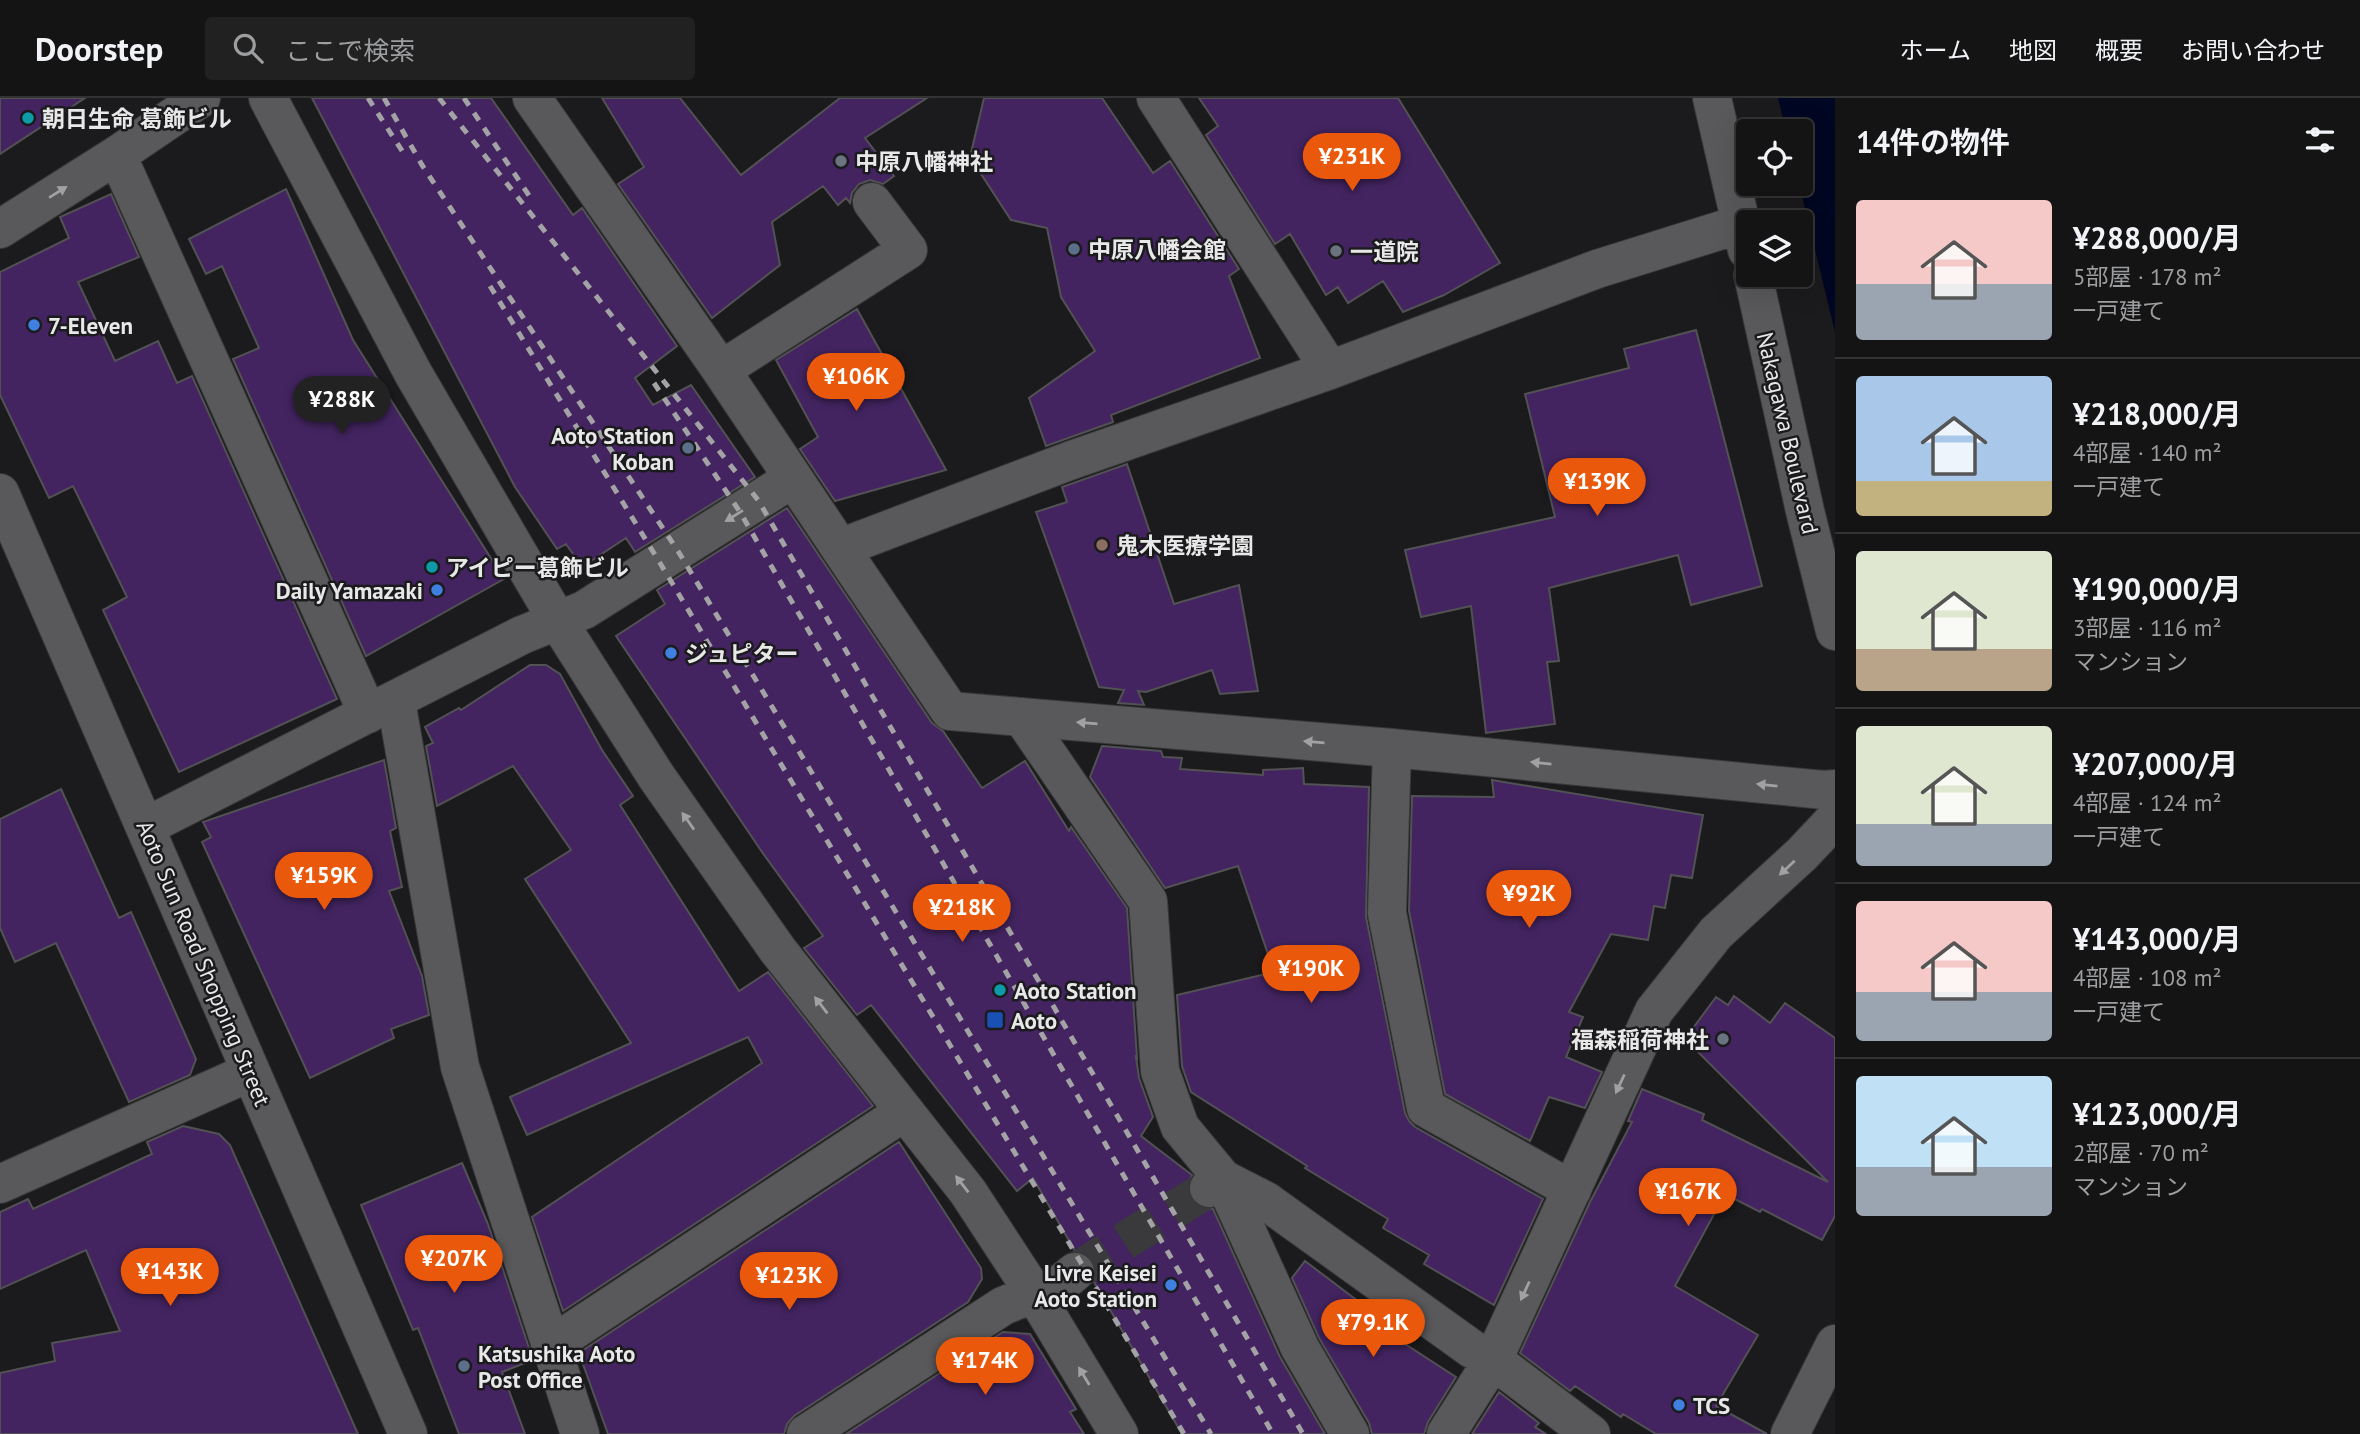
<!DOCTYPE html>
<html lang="ja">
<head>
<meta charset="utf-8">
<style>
  body { margin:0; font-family:"PT Sans","Noto Sans JP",sans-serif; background:#212122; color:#f1f3f6; height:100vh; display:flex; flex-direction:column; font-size:26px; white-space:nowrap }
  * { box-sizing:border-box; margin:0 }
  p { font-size:23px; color:#9d9ea0 }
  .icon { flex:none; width:38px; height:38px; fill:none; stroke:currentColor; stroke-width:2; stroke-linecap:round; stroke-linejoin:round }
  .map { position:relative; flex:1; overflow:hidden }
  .drawer { display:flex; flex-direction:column; background:#141415; width:525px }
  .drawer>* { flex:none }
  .controls { position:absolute; left:1736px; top:21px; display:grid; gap:14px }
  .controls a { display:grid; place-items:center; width:77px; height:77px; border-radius:7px; background:#141415; box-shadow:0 7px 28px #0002,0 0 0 2px #333334; font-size:35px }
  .price { position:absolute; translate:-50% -60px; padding:0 16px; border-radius:24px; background:#ea580c; color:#fff; font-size:23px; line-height:46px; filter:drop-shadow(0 2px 4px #0008) }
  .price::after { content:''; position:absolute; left:50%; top:42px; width:21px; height:16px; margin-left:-10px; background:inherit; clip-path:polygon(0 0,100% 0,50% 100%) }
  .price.current { background:#222; color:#fff }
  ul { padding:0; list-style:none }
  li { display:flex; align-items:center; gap:21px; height:175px; padding:0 21px }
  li+li { border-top:2px solid #333334 }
  li span { display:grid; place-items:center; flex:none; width:196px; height:140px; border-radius:7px; color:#555 }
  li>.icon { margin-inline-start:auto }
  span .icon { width:84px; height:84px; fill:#fffc; stroke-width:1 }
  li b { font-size:30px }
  h2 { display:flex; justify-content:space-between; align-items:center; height:84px; padding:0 21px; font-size:30px }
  header { display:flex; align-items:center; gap:42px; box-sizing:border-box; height:98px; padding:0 35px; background:#141415; border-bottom:2px solid #333334 }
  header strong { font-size:33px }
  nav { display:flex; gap:38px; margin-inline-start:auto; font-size:24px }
  .search { width:490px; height:63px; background:#212122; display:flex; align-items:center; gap:18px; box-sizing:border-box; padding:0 24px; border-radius:7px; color:#9d9ea0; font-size:26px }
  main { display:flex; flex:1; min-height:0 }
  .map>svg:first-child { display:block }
  .water { fill:#000722 }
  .building { fill:#432461; stroke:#525154; stroke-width:2 }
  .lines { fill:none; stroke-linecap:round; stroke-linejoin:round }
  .minor-tunnel { stroke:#3a393b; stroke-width:38; stroke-dasharray:38 19; stroke-linecap:butt }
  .minor-casing { stroke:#383739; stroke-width:40 }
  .minor { stroke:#59585a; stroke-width:38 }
  .rail { stroke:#a3a2a4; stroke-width:5; stroke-dasharray:9 9; stroke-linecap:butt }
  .oneway { fill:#a1a0a2 }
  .culture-dot { fill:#0f9aa8; stroke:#1b1a1c; stroke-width:2.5 }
  .worship-dot { fill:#6b7280; stroke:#1b1a1c; stroke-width:2.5 }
  .service-dot { fill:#5c6f8a; stroke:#1b1a1c; stroke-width:2.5 }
  .shop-dot { fill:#3f7fe0; stroke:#1b1a1c; stroke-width:2.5 }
  .education-dot { fill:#8d6e63; stroke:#1b1a1c; stroke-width:2.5 }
  .transit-dot { fill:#1a4fb4; stroke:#1b1a1c; stroke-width:2.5 }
  .labels { text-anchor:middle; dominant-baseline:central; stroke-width:5; stroke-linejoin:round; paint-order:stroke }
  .poi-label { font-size:23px; font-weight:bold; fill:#e9e8e9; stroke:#1b1a1c; text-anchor:start }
  .street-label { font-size:23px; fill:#e9e8e9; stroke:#1b1a1c }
</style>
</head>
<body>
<header>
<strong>Doorstep</strong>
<div class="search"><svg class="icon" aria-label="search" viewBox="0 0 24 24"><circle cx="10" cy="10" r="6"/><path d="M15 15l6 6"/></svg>ここで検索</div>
<nav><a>ホーム</a><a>地図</a><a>概要</a><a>お問い合わせ</a></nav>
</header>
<main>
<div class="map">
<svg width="1835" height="1336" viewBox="0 0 1835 1336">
  <rect width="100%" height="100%" fill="#1b1a1c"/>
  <path class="water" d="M1778,0H1835V234L1799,86L1801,33H1786Z"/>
  <path class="building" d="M0,0H85L0,56Z
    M312,0H491L573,117L582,110L677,248L635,280L653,307L691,287L755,379L635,454L626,440L582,469L566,446L557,451L515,389Z
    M602,0H680L741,77L840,0H927L865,40L894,78L883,86L870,82L859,86L852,95L850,105L846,100L838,107L823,88L772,124L780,167L712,220L618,86L644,69Z
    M984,0H1102L1153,75L1170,63L1239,171L1229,178L1260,260L1111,317L1113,324L1046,348L1029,300L1095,253L1061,199L1047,130L1011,122L970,59Z
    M1199,0H1398L1500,165L1444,197L1403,214L1383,183L1348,205L1338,189L1326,197L1290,136L1275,146L1206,37L1218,28Z
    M286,91L353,242L504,481L366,558L233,261L259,250L222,168L206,176L189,141Z
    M111,96L139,159L78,184L115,263L158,243L177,285L192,278L337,601L179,674L103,512L127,499L73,388L49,400L0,297V174L69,140L60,119Z
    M857,211L946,372L835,403L800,351L818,339L776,262Z
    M1696,232L1762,488L1691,507L1678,457L1549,490L1559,563L1547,564L1555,626L1486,635L1471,508L1421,519L1405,452L1555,419L1525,296L1629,270L1624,251Z
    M1127,366L1174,506L1239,487L1258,593L1220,596L1212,572L1146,594L1138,593L1144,607L1118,605L1124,592L1099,589L1036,414L1067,404L1062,389Z
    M787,410L932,625L943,633L982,690L1025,663L1069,733L1071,729L1127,810L1137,960L1136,959L1139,980L1153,1019L1141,1038L1192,1077L1187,1090L1191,1102L1200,1110L1213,1111L1280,1259L1325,1336H1182L1094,1184L1097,1171L1092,1161L1083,1154L1075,1153L1033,1080L1017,1093L871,907L857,917L804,850L823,838L762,754L616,538L665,506L657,492Z
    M530,567H546L560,576L602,652L633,698L620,707L739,893L768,874L873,1008L563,1213L532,1119L762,965L748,939L527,1037L510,999L631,945L525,781L571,752L513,668L437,708L426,648L433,645L425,629L459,610L461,612Z
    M1102,648L1161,653L1163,659L1182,660L1180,671L1263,677V672L1303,670L1304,686L1369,689L1366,819L1405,1015L1409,1023L1415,1029L1543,1101L1494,1207L1424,1166L1429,1157L1383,1130L1388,1121L1305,1070L1307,1068L1191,994L1182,968L1177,897L1274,874L1238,768L1165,790L1090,679Z
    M384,662L396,730L390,733L402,789L389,793L422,878L429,917L391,931L394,940L310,980L202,744L211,739L203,724Z
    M1492,682L1703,717L1692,780L1671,777L1665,810L1654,808L1648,842L1611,836L1569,914L1583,919L1566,959L1602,974L1585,1010L1549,999L1530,1043L1445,996L1409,813L1412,698L1494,699Z
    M61,691L119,820L131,814L196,961L190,977L129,1004L56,845L15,864L0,830V721Z
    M1734,898L1770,925L1785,905L1835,940V1118L1822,1142L1762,1111L1760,1114L1725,1096L1675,1188L1758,1237L1716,1308L1767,1336H1656L1623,1316L1621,1319L1575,1288L1570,1293L1520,1255L1590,1104L1632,1024L1628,1023L1642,991L1704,1016L1702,1022L1828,1084L1685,941L1716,899L1728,907Z
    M183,1028L219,1036L230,1047L358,1336H0V1275L55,1263L52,1245L120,1233L86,1152L0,1191V1114L28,1101L33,1111L152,1056L147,1044Z
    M899,1044L981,1170L982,1181L968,1204L794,1318L787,1326L784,1336H608L579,1255Z
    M462,1065L488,1126L533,1262L502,1274L525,1336H459L418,1230L413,1232L361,1107Z
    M1305,1163L1371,1213L1365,1220L1456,1279L1428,1324L1424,1336H1372L1369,1325L1319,1240L1292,1180Z
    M1003,1234L1030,1236L1076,1311L1070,1314L1084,1336H846Z
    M1499,1294L1539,1325L1535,1329L1546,1336H1472Z"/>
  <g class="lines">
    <path class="minor-tunnel" d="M1075,1174L1209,1090"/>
    <defs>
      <path id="minor" d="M268,0L413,275L557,522L656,678L777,851L968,1094L1034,1195L1119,1336
        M532,0L721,272L840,450L1069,363L1330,272
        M1156,0L1330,272L1597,171L1741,126
        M1712,0L1747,152
        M117,57L368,616
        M0,131L117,57L201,0
        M1753,177L1805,413L1835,533
        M721,272L908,152L872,104
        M0,395L408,1336
        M840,450L950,613L1392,650L1824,692L1835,691
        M396,603L460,969L580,1336
        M1022,619L1148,803L1160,973L1180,1029L1223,1081L1209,1090
        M1392,650L1387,815L1426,1010L1572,1092
        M145,729L522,537L584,512L792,381
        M1223,1081L1266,1103L1472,1251L1493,1262L1591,1336
        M1223,1081L1300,1250L1350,1336
        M0,1086L250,974
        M550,1248L904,1014
        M806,1336L1003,1208L1034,1195L1058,1188L1075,1174
        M1446,1336L1493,1262L1654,913L1716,835L1802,756L1835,721
        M1790,1336L1835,1246"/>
    </defs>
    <use href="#minor" class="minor-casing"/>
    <use href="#minor" class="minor"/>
    <path class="rail" d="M368,0L406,59
      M384,0L422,67L678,453L1211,1336
      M439,0L758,402L1303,1336
      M464,0L532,102
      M490,188L660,465L1184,1336
      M654,285L740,414L1273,1336"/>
  </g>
  <defs><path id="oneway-solid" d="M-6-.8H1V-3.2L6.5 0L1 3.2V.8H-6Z" transform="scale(1.75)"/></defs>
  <g class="oneway">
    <use href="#oneway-solid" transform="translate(58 94) rotate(-32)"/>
    <use href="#oneway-solid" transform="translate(734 418) rotate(148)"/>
    <use href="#oneway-solid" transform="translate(1087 625) rotate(-175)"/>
    <use href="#oneway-solid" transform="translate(1314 644) rotate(-175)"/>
    <use href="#oneway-solid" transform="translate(1541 665) rotate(-174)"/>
    <use href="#oneway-solid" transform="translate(1767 687) rotate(-174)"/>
    <use href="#oneway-solid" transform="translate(688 723) rotate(-125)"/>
    <use href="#oneway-solid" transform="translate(1787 770) rotate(137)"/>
    <use href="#oneway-solid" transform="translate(821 907) rotate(-128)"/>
    <use href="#oneway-solid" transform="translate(1620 986) rotate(115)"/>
    <use href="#oneway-solid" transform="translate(962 1086) rotate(-128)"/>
    <use href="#oneway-solid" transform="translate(1525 1193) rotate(115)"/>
    <use href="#oneway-solid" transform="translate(1084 1278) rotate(-121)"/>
  </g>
  <g class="culture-dot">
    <circle cx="28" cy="20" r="7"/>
    <circle cx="432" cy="469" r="7"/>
    <circle cx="1000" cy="892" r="7"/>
  </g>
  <g class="worship-dot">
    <circle cx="841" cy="63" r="7"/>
    <circle cx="1336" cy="153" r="7"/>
    <circle cx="1723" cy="941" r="7"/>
  </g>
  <g class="service-dot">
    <circle cx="1074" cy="151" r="7"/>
    <circle cx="688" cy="350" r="7"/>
    <circle cx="464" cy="1268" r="7"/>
  </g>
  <g class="shop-dot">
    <circle cx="34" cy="227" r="7"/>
    <circle cx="437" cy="492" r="7"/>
    <circle cx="671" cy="555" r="7"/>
    <circle cx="1171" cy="1187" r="7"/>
    <circle cx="1679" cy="1307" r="7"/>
  </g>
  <circle class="education-dot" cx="1102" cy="447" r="7"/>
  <rect class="transit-dot" x="986" y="913" width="18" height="18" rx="3.5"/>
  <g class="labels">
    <g class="poi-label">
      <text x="42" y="20">朝日生命 葛飾ビル</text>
      <text x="855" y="63">中原八幡神社</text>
      <text x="1088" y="151">中原八幡会館</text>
      <text x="1350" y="153">一道院</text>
      <text x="48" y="227">7-Eleven</text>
      <text x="674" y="337" text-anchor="end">Aoto Station<tspan x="674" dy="26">Koban</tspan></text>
      <text x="1116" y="447">鬼木医療学園</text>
      <text x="446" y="469">アイピー葛飾ビル</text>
      <text x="423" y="492" text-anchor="end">Daily Yamazaki</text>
      <text x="685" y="555">ジュピター</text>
      <text x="1014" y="892">Aoto Station</text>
      <text x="1011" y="922">Aoto</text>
      <text x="1709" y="941" text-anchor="end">福森稲荷神社</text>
      <text x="1157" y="1174" text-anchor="end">Livre Keisei<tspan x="1157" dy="26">Aoto Station</tspan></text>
      <text x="478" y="1255">Katsushika Aoto<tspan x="478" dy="26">Post Office</tspan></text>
      <text x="1693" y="1307">TCS</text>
    </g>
    <g class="street-label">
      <text transform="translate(1788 335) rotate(77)">Nakagawa Boulevard</text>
      <text transform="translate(204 865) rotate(67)">Aoto Sun Road Shopping Street</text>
    </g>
  </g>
</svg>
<div class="controls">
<a><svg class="icon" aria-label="locate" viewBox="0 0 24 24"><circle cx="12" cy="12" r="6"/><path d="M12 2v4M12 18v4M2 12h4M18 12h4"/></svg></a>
<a><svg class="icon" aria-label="layers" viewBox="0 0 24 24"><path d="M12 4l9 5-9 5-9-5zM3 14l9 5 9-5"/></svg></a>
</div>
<b class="price" style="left:1352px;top:95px">¥231K</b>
<b class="price" style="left:856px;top:315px">¥106K</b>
<b class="price current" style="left:342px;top:338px">¥288K</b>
<b class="price" style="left:1597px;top:420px">¥139K</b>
<b class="price" style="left:324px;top:814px">¥159K</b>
<b class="price" style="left:1529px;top:832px">¥92K</b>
<b class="price" style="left:962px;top:846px">¥218K</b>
<b class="price" style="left:1311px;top:907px">¥190K</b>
<b class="price" style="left:1688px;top:1130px">¥167K</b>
<b class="price" style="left:454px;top:1197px">¥207K</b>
<b class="price" style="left:170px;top:1210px">¥143K</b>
<b class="price" style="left:789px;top:1214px">¥123K</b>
<b class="price" style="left:1373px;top:1261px">¥79.1K</b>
<b class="price" style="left:985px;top:1299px">¥174K</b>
</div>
<section class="drawer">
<h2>14件の物件<svg class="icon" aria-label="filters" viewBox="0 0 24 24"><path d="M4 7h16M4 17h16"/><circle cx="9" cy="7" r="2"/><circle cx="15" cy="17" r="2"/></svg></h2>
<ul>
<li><span style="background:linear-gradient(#f6c9c9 60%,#9aa5b1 0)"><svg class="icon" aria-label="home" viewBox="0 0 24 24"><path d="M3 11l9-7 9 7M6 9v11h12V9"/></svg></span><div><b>¥288,000/月</b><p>5部屋 · 178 m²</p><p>一戸建て</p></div></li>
<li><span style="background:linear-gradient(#a9c7e8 75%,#c2b280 0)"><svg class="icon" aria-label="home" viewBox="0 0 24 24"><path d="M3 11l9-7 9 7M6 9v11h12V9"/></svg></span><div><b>¥218,000/月</b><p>4部屋 · 140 m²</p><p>一戸建て</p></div></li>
<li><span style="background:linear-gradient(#dfe7d0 70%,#b9a48a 0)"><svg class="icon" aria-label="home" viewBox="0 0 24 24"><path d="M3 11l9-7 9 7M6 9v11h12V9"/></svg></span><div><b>¥190,000/月</b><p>3部屋 · 116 m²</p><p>マンション</p></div></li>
<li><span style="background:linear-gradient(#dfe7d0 70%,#9aa5b1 0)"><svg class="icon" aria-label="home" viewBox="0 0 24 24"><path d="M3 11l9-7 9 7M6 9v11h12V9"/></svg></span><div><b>¥207,000/月</b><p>4部屋 · 124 m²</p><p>一戸建て</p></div></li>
<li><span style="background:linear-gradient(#f6c9c9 65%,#9aa5b1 0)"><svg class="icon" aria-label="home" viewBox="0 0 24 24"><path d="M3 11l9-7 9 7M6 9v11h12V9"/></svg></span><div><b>¥143,000/月</b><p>4部屋 · 108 m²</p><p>一戸建て</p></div></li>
<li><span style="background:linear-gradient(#bfe0f5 65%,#9aa5b1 0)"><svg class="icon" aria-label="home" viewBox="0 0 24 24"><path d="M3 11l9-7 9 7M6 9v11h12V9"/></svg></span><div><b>¥123,000/月</b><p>2部屋 · 70 m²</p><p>マンション</p></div></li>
</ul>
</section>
</main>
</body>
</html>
